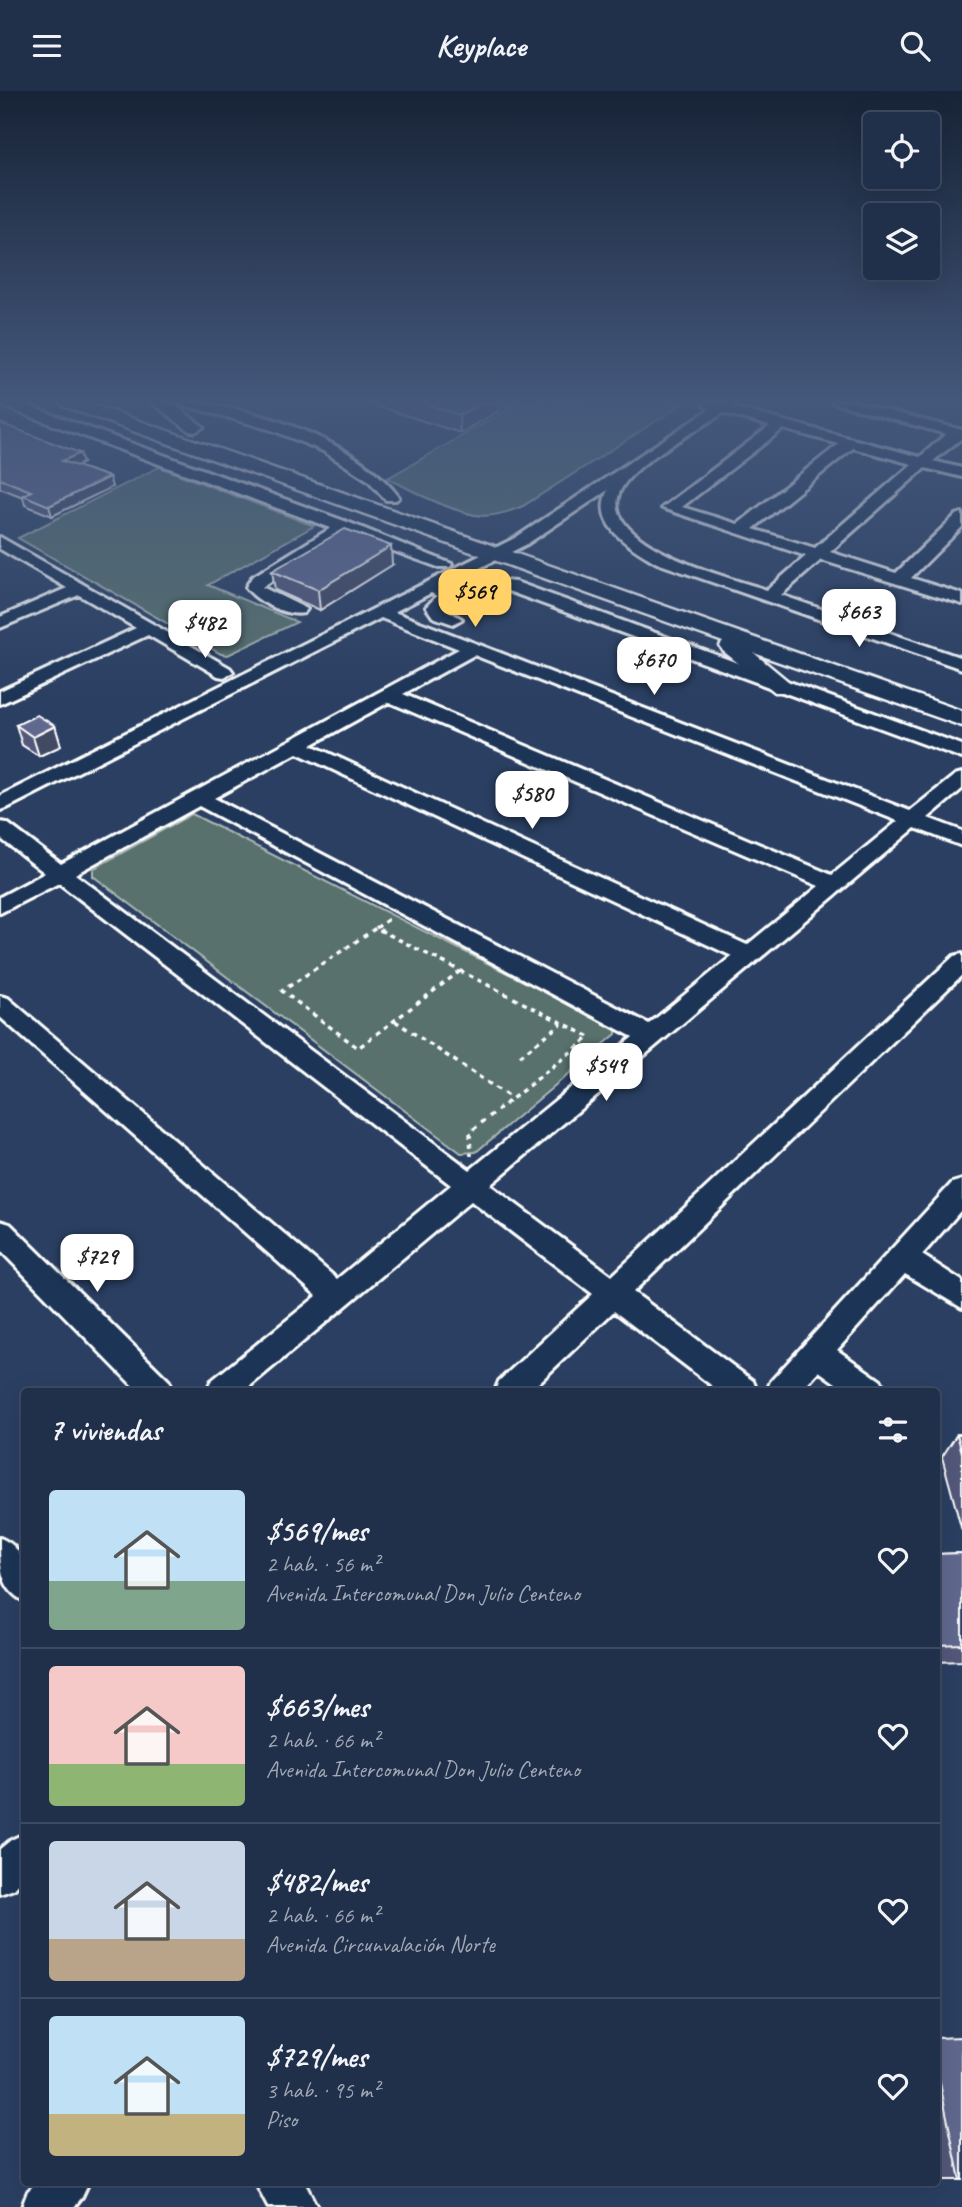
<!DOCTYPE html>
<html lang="es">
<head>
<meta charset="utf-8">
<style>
  body { margin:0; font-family:Caveat,sans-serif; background:#2d3b54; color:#f1f3f6; height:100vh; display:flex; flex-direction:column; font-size:26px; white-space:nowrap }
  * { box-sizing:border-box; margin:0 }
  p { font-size:23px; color:#a2a9b5 }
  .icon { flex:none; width:38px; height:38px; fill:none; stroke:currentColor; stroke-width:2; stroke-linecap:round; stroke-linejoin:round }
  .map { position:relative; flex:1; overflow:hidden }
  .drawer { position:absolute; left:21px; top:1297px; width:919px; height:798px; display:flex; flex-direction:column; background:#202f4a; border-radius:7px; box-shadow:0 7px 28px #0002,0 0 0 2px #3d4a62 }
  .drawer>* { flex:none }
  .buttons { position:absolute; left:863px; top:21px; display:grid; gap:14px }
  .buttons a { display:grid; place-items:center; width:77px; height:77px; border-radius:7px; background:#202f4a; box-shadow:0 7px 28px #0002,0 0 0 2px #3d4a62; font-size:35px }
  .price { position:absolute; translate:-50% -60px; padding:0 16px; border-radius:14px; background:#fff; color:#222; font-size:23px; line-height:46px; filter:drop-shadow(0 2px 4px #0008) }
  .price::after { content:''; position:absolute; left:50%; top:42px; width:21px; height:16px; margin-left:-10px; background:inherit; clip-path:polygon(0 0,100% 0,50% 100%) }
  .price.on { background:#ffd166; color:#111 }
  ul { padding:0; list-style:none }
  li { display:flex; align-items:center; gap:21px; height:175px; padding:0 28px }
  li+li { border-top:2px solid #3d4a62 }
  li span { display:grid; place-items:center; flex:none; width:196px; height:140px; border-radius:7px; color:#555 }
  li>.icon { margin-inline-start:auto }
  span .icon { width:84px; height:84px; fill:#fffc; stroke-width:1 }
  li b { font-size:30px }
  h2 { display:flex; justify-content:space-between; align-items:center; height:84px; padding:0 28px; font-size:30px }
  header { display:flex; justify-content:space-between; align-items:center; height:91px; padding:0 28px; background:#202f4a; font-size:32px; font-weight:800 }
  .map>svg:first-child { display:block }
  .built { fill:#3a4b6f }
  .green { fill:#58716d; stroke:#acb8b6; stroke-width:2 }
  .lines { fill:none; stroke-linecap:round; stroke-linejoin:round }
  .minor-casing { stroke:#fff; stroke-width:6 }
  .major-casing { stroke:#fff; stroke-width:5 }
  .path { stroke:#fff; stroke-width:3.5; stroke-dasharray:5 5; stroke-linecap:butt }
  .minor { fill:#1d3557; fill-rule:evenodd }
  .major { fill:#1d3557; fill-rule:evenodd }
  .wall { fill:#53597a; stroke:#fff; stroke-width:2 }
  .shaded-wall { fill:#434863; stroke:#fff; stroke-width:2 }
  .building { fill:#60678e; stroke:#fff; stroke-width:2 }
</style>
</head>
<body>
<header><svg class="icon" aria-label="menu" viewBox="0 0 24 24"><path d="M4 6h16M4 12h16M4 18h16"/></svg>Keyplace<svg class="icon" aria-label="search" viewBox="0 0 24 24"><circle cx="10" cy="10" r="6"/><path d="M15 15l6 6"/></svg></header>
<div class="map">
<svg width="962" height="2116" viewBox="0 0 962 2116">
  <rect width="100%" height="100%" fill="#2a3f62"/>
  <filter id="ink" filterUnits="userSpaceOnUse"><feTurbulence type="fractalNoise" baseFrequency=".0143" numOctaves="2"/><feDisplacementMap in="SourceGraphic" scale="14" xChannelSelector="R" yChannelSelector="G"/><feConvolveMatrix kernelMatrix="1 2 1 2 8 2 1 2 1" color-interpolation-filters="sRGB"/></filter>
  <g filter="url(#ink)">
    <path class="built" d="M210,311H353L297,339Z"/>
    <path class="green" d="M494,311H686L523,415C508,421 491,427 475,424C446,418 414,401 388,387L511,317Z
      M159,376L314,435L208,494L297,531L228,564L221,563L18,447Z
      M192,723L608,933L616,939V943L476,1061L461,1062L93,785V778Z"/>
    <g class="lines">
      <defs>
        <path id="minor" d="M0,311H18L350,432L452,473L450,476H438L344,442L262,496L307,518L304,522C287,526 255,510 246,496L252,486L331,437L0,314Z
          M173,311C244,311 354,347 399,406L396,409H386L368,389L323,360L272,339Z
          M705,311H737L732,316L920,366L946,343L831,311H854L962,339V347L933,370L962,377V386L925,377L830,461L896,482L956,424L962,422V436L911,487L962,503V513L821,469L781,504L962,567V578L657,472C632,457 590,435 608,399L527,453L448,493L482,488L516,491L962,654V667L508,500H472L471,506L448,513L445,518L462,528L453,533L433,526L426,516L437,505L431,502L394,521L910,720L955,684L962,682V698L928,727L962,740V755L915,737L490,1094L612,1185L954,865L962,863V884L633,1201L753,1290L757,1300H719L614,1220L530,1300H495L499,1290L593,1203L471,1110L244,1300H207L211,1290L317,1205L0,926V905L8,907L337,1188L451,1094L59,792L0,822V806L45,782L0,747V731L7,732L61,773L459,558L381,527L7,717L0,719V705L515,447L710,318L703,314ZM723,322L770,335L662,417L806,465L767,499C730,487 565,446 634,382C657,360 696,340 723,322ZM783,338L839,353L738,433L682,416ZM853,357L912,373L815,457L753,438ZM474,564L898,730L832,784L403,603ZM389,611L819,795L747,854L311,654ZM297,662L732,865L649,933L214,707ZM199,715L633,946L470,1079L75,783Z
          M0,446L230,577L233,581L224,586L218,585L148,544L0,613V600L136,537L79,504L0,537V526L67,497L0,458Z
          M962,1089V1118L922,1164L962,1190V1217L905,1183L837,1259L881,1290L885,1300H847L819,1280L801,1300H767L771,1290L952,1092Z
          M0,1130L10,1133L169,1290L173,1300H138L0,1159Z
          M0,1447C28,1458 26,1483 24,1510C0,1498 0,1474 0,1447Z
          M24,1743V1787L14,1798L0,1803V1758L11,1749Z
          M37,2091H89L82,2106L74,2116H22L28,2100Z
          M255,2091H304L317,2116H268Z"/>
        <path id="major" d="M60,311H86L962,620V635L754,562L795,596L791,601H775L723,560L720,555L723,551L63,315Z
          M151,311H171L204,336L195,341L189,340Z"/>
      </defs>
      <use href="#minor" class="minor-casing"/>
      <use href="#major" class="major-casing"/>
      <path class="path" d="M376,837L389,828
        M460,880L358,957L282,900L376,837L590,946L470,1041L471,1065
        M395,930L511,1007
        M520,965L562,932"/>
      <use href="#minor" class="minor"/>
      <use href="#major" class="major"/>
    </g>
    <path class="wall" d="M365,311H499V320L460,342Z
      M0,332L83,372L76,375L109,386L112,396L52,425L25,414L23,406L0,397Z
      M392,474L320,519L275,499L272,480Z
      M16,634L55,635L61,655L39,665L22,654Z
      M957,1343H962V1440L942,1366Z
      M962,1462V1570L936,1571V1463Z
      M936,1947L962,2089H939L936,2074Z"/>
    <path class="shaded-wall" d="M484,311H499V320L460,342L459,324Z
      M80,362L83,372L65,380L62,370Z
      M109,386L112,396L52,425L49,415Z
      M391,455L392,474L320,519L318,499Z
      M55,635L61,655L39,665L33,646Z"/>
    <path class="building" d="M419,311H484L459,324Z
      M0,332L80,362L62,370L109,386L49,415L23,404L31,400L0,388Z
      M345,438L391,455L318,499L272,480Z
      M37,624L55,635L33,646L16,634Z
      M957,1343H962V1362Z
      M962,1462V1553L936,1554V1463Z
      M962,1946V2089H960L936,1973V1947Z"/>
  </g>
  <linearGradient id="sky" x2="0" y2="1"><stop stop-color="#172336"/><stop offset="0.51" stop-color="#44587c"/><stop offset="1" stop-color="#44587c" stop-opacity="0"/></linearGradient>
  <rect width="962" height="607" fill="url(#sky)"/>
</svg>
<div class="buttons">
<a><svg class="icon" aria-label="locate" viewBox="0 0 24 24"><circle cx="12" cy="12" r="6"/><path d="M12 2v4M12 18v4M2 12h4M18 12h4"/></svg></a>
<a><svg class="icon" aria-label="layers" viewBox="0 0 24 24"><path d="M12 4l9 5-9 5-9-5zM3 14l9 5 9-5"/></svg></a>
</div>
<b class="price on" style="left:475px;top:538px">$569</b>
<b class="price" style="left:859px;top:558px">$663</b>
<b class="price" style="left:205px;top:569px">$482</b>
<b class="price" style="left:654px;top:606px">$670</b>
<b class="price" style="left:532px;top:740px">$580</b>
<b class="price" style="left:606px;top:1012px">$549</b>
<b class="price" style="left:97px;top:1203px">$729</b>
<section class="drawer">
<h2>7 viviendas<svg class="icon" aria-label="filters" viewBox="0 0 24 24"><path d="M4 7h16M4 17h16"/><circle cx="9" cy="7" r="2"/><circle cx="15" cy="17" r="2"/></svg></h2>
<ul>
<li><span style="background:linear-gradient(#bfe0f5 65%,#7fa58c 0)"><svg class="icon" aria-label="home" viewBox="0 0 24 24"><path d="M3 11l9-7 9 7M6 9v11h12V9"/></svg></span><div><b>$569/mes</b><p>2 hab. · 56 m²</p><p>Avenida Intercomunal Don Julio Centeno</p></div><svg class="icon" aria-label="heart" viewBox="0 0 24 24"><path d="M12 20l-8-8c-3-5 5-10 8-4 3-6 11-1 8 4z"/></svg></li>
<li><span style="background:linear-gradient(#f6c9c9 70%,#8fb573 0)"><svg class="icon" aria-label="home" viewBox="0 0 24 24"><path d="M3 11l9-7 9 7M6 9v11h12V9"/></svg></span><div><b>$663/mes</b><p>2 hab. · 66 m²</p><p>Avenida Intercomunal Don Julio Centeno</p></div><svg class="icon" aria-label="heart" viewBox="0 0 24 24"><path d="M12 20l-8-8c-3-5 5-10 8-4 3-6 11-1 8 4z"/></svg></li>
<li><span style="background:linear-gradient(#c9d6e8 70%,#b9a48a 0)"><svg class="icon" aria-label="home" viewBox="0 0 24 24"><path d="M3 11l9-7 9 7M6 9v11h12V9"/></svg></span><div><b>$482/mes</b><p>2 hab. · 66 m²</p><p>Avenida Circunvalación Norte</p></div><svg class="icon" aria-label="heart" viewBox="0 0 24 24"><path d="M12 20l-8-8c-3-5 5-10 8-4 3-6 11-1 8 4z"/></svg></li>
<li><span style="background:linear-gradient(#bfe0f5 70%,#c2b280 0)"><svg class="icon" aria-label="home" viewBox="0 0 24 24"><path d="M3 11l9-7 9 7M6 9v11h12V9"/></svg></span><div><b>$729/mes</b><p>3 hab. · 95 m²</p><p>Piso</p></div><svg class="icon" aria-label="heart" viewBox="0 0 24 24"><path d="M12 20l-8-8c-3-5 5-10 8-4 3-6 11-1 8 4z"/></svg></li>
</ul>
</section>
</div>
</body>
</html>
